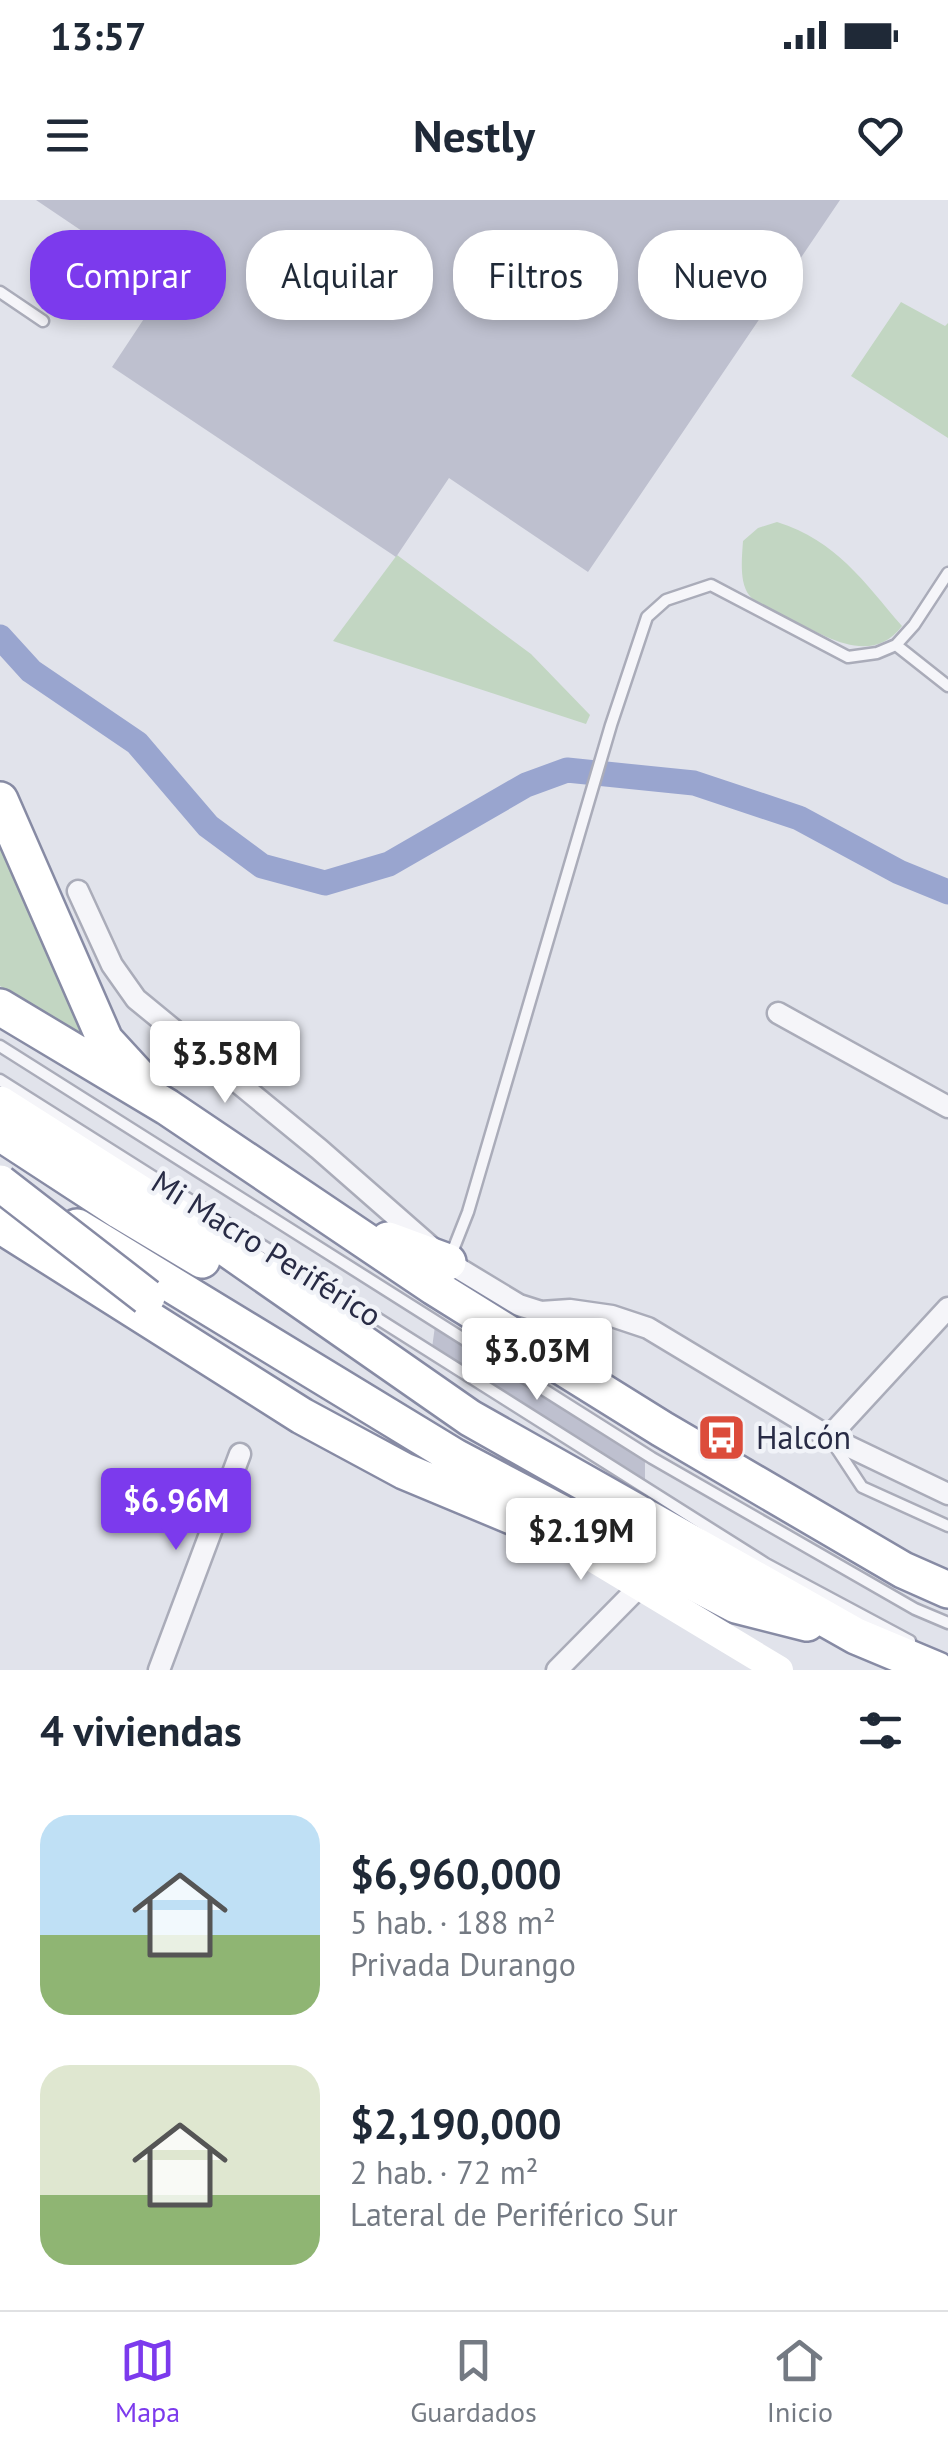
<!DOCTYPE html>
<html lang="es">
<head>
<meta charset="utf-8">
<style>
  body { margin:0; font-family:"PT Sans",sans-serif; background:#f2f2f3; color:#1f2937; height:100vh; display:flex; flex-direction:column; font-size:38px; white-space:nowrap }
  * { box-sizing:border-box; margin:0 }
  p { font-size:32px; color:#747a83 }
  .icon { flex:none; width:55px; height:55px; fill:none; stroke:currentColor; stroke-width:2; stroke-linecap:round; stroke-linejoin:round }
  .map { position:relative; height:1470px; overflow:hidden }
  .sheet { display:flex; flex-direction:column; background:#fff; flex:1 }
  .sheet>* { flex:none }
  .banner { position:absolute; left:30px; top:30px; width:890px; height:90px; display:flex; gap:20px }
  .price { position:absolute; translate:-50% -85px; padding:0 22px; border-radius:10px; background:#fff; color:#222; font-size:32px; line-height:65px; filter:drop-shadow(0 2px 5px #0008) }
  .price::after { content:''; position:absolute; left:50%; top:60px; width:30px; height:22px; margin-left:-15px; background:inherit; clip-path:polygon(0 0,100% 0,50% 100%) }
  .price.active { background:#7c3aed; color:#fff }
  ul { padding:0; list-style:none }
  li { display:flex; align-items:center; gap:30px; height:250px; padding:0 40px }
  li span { display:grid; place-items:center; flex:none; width:280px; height:200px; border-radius:30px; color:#555 }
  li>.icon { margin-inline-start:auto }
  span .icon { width:120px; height:120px; fill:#fffc; stroke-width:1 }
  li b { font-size:42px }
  h2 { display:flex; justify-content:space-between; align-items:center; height:120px; padding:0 40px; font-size:42px }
  .chip { padding:0 35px; border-radius:40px; background:#fff; box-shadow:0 5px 15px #0003; font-size:35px; line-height:90px }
  .chip.active { background:#7c3aed; color:#fff }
  .status { display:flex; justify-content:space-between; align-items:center; height:70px; padding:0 50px; background:#fff; direction:ltr }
  .status svg { height:28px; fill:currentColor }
  header { display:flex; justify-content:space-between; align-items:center; height:130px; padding:0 40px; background:#fff; font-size:45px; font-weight:800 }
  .menu { display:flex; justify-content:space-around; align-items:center; height:140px; border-top:2px solid #e0e1e3; background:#fff; font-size:28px; color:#747a83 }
  .menu a { display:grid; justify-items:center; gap:5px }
  .menu .active { color:#7c3aed }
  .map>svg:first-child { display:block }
  .green { fill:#c2d6c2 }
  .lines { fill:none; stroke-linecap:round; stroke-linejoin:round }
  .canal { stroke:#99a5cf; stroke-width:25 }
  .building { fill:#bec0cf }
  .lane-casing { stroke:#aaacb9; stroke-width:15 }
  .street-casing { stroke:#aaacb9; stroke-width:25 }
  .highway-casing { stroke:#878ba4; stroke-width:40 }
  .lane { stroke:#f5f5f9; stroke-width:10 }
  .street { stroke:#f5f5f9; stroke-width:20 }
  .secondary { stroke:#fff; stroke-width:28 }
  .highway { stroke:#fff; stroke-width:35 }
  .highway-bridge-casing { stroke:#878ba4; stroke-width:40; stroke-linecap:butt }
  .highway-bridge { stroke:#fff; stroke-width:35 }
  .labels { text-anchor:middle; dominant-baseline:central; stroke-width:9; stroke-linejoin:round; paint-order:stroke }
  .street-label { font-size:32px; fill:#282b45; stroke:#f1f3f8 }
  .poi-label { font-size:32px; fill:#282b45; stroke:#f1f3f8; text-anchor:start }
</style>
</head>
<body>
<div class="status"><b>13:57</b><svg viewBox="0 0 49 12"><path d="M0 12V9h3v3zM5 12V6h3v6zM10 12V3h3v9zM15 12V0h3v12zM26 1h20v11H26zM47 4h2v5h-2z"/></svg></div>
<header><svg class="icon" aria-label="menu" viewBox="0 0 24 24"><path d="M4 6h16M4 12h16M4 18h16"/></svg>Nestly<svg class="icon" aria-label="heart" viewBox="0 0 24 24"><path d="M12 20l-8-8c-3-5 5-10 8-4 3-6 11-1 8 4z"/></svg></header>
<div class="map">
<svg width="948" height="1470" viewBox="0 0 948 1470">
  <rect width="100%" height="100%" fill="#e1e3eb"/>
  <path class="green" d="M901,102L945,126L948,123V238L851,176Z
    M777,322C837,341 863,381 902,426C871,467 826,436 790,419C778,413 758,407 749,395C739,382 742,357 743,341L758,328Z
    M397,355L531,454L590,515L586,524L333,441Z
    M0,644L88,841L0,786Z"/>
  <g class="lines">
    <path class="canal" d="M0,437L31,471L137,543L208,626L262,666L325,683L389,664L526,585L567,570L694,583L799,618L899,672L948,692"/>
  </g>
  <path class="building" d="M36,0H840L588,372L449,278L396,357L112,167L165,87Z
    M435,1126L645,1261V1282L432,1148Z"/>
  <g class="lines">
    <defs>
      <path id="lane" d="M0,92L43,121
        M896,445L948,486
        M0,846L652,1258L915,1409L948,1423
        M0,880L766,1364L910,1441
        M451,1055L468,1012L611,525L647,417L666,400L711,385L848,457L877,453L896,445L914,425L948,373
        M835,1246L862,1287L948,1326"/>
      <path id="street" d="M78,691L112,765L136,799L319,949L448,1062L519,1105L541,1112L570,1110L612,1116L648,1128L829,1237L948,1294
        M778,813L948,907
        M829,1237L948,1108
        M159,1470L240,1254
        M557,1470L640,1386"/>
      <path id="highway" d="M0,600L105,840L139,877
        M0,807L167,907L434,1087L662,1229L903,1370L948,1390
        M0,904L226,1048L470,1218L856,1436L937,1470
        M5,936L120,1011L202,1060
        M0,1025L302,1216L404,1271L550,1332
        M77,1027L455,1257L736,1405L807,1423
        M388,1040L448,1062"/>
    </defs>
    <use href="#lane" class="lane-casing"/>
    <use href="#street" class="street-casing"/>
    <use href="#highway" class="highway-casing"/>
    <use href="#lane" class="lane"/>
    <use href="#street" class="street"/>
    <path class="secondary" d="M550,1332L779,1470"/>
    <use href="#highway" class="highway"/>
    <defs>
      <path id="highway-bridge" d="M0,983L147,1097"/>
    </defs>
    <use href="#highway-bridge" class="highway-bridge-casing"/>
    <use href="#highway-bridge" class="highway-bridge"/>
  </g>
  <defs>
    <symbol id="bus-square" viewBox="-11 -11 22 22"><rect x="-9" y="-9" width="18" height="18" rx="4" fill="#dc4c3b" stroke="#f1f3f8"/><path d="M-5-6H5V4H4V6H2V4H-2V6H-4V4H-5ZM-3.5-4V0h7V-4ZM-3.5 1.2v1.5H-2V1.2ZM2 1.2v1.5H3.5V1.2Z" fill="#fff"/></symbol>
  </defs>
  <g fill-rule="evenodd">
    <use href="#bus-square" x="694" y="1210" width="55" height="55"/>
  </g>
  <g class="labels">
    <g class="street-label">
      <text transform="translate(267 1048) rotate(32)">Mi Macro Periférico</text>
    </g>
    <g class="poi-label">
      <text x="756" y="1237">Halcón</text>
    </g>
  </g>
</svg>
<b class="price" style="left:225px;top:906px">$3.58M</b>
<b class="price" style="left:537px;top:1203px">$3.03M</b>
<b class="price active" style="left:176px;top:1353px">$6.96M</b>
<b class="price" style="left:581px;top:1383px">$2.19M</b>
<div class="banner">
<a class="chip active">Comprar</a>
<a class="chip">Alquilar</a>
<a class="chip">Filtros</a>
<a class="chip">Nuevo</a>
</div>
</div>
<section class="sheet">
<h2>4 viviendas<svg class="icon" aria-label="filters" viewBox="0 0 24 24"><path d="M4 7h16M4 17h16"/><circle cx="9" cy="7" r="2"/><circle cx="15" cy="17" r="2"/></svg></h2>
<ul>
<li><span style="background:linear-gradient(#bfe0f5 60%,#8fb573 0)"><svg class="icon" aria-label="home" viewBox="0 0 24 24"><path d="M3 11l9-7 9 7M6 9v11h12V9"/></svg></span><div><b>$6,960,000</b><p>5 hab. · 188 m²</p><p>Privada Durango</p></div></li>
<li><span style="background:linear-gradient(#dfe7d0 65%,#8fb573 0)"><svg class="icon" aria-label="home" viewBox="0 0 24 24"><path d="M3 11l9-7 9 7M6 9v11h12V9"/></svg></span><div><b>$2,190,000</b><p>2 hab. · 72 m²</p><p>Lateral de Periférico Sur</p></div></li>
</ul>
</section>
<nav class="menu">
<a class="active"><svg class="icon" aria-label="map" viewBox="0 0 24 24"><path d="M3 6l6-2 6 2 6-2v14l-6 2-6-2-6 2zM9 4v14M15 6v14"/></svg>Mapa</a>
<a><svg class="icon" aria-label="saved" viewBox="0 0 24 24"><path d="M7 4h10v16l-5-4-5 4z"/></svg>Guardados</a>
<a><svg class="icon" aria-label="home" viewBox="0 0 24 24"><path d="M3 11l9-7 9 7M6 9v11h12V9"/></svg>Inicio</a>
</nav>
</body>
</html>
